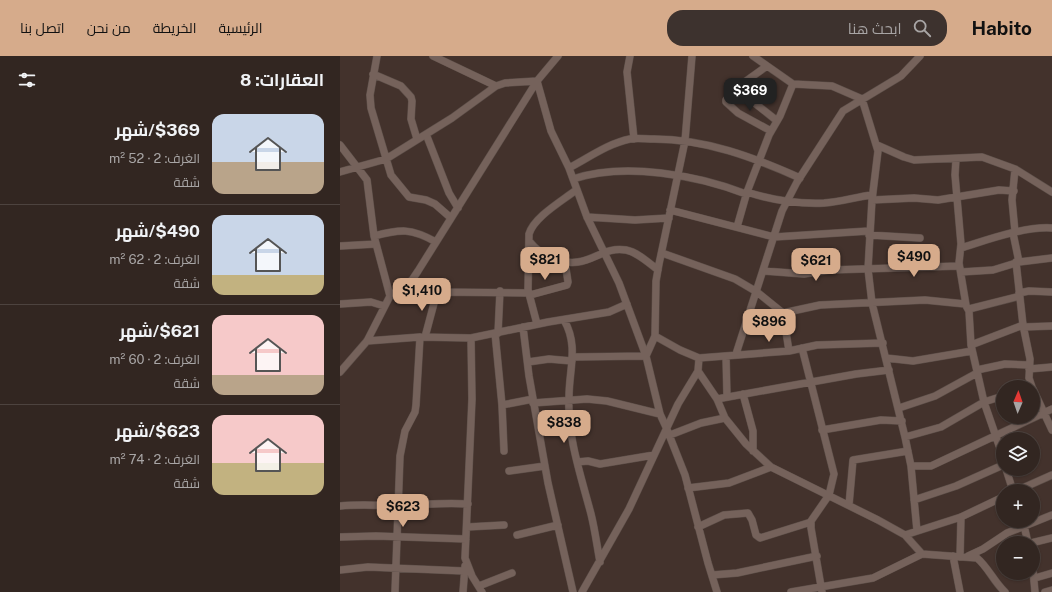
<!DOCTYPE html>
<html lang="ar">
<head>
<meta charset="utf-8">
<style>
  body { margin:0; font-family:"Public Sans",Cairo,sans-serif; background:#3d322e; color:#f1f3f6; direction:rtl; height:100vh; display:flex; flex-direction:column; font-size:15px; white-space:nowrap }
  * { box-sizing:border-box; margin:0 }
  p { font-size:13px; color:#a8a5a5 }
  .icon { flex:none; width:22px; height:22px; fill:none; stroke:currentColor; stroke-width:2; stroke-linecap:round; stroke-linejoin:round }
  .map { position:relative; flex:1; overflow:hidden; direction:ltr }
  .details { display:flex; flex-direction:column; background:#322621; width:340px }
  .details>* { flex:none }
  .needle { width:26px; rotate:2deg }
  .buttons { position:absolute; left:656px; top:324px; display:grid; gap:8px }
  .buttons a { display:grid; place-items:center; width:44px; height:44px; border-radius:50%; background:#322621; box-shadow:0 1px 3px #0004,0 0 0 1px #4d433f; font-size:20px }
  .price { position:absolute; translate:-50% -34px; padding:0 9px; border-radius:8px; background:#d6ab8b; color:#111; font-size:13px; line-height:26px; filter:drop-shadow(0 1px 2px #0008) }
  .price::after { content:''; position:absolute; left:50%; top:24px; width:12px; height:9px; margin-left:-6px; background:inherit; clip-path:polygon(0 0,100% 0,50% 100%) }
  .price.active { background:#222; color:#fff }
  ul { padding:0; list-style:none }
  li { display:flex; align-items:center; gap:12px; height:100px; padding:0 16px }
  li+li { border-top:1px solid #4d433f }
  li span { display:grid; place-items:center; flex:none; width:112px; height:80px; border-radius:12px; color:#555 }
  li>.icon { margin-inline-start:auto }
  span .icon { width:48px; height:48px; fill:#fffc; stroke-width:1 }
  li b { font-size:17px }
  h2 { display:flex; justify-content:space-between; align-items:center; height:48px; padding:0 16px; font-size:17px }
  header { display:flex; align-items:center; gap:24px; box-sizing:border-box; height:56px; padding:0 20px; background:#d6ab8b; color:#111 }
  header strong { font-size:19px }
  nav { display:flex; gap:22px; margin-inline-start:auto; font-size:14px }
  .search { width:280px; height:36px; background:#3d322e; display:flex; align-items:center; gap:10px; box-sizing:border-box; padding:0 14px; border-radius:16px; color:#a8a5a5; font-size:15px }
  main { display:flex; flex:1; min-height:0 }
  .map>svg:first-child { display:block }
  .lines { fill:none; stroke-linecap:round; stroke-linejoin:round }
  .street-casing { stroke:#5d4f49; stroke-width:8 }
  .street { stroke:#75625b; stroke-width:7 }
</style>
</head>
<body>
<header>
<strong>Habito</strong>
<div class="search"><svg class="icon" aria-label="search" viewBox="0 0 24 24"><circle cx="10" cy="10" r="6"/><path d="M15 15l6 6"/></svg>ابحث هنا</div>
<nav><a>الرئيسية</a><a>الخريطة</a><a>من نحن</a><a>اتصل بنا</a></nav>
</header>
<main>
<div class="map">
<svg width="712" height="536" viewBox="0 0 712 536">
  <rect width="100%" height="100%" fill="#43322c"/>
  <g class="lines">
    <defs>
      <path id="street" d="M37,0L30,39L31,52L51,119L69,141L86,144L95,148L111,162
        M93,0L156,30
        M290,0L287,16L294,83
        M413,0L453,28L492,30L522,43L538,95L532,144L528,213L532,247L565,381L571,410L577,475
        M427,10L399,30L386,44V46L398,57L431,75
        M33,18L61,30L71,41L72,45L71,63L77,83
        M397,33L436,64
        M86,78L109,137L118,152
        M0,89L27,124L34,180L50,240
        M537,89L564,101L574,104L642,101L675,113L712,136
        M616,103L615,119L621,188L619,207L626,249
        M229,112C248,102 269,87 290,83C297,82 306,83 314,83C365,83 413,101 460,122
        M0,116L46,103L112,62L156,30L165,27L197,25L211,75L229,112L247,161L279,227L306,300L320,358L326,371L345,419L368,507L377,536
        M233,123C285,106 357,119 406,138
        M407,136C431,144 458,148 484,147C500,146 516,141 532,139
        M532,144L574,142L598,144L659,134L674,135
        M330,154L434,181L529,175
        M247,161L295,164L329,162
        M397,171L407,136L429,79L440,60L453,28
        M675,176L672,144L675,113
        M673,177L679,206
        M529,179L580,182
        M34,180C61,173 71,172 96,186
        M190,186C196,194 202,198 212,202C248,217 259,189 286,194C297,196 309,207 318,214
        M0,190L36,188
        M621,192C647,184 685,170 712,172
        M322,197L395,223L417,236L443,257L449,295
        M676,206L683,269L690,303L689,322L692,331
        M424,215L464,218L490,214L619,210
        M621,216L653,214L679,206L712,202
        M59,233L97,236L189,237
        M679,237L689,235L712,236
        M190,239L227,229L228,226L225,206
        M0,248L31,246L44,250
        M629,253L680,240
        M443,257L480,249L585,244L625,248L629,255L631,289L644,346L663,401
        M224,264C239,290 229,313 229,341C227,380 241,420 251,458C255,474 257,490 260,506
        M197,268L188,234L189,178C194,161 222,145 236,134
        M183,271L189,320L208,427L233,536
        M683,271L712,270
        M155,277L162,349L164,395
        M158,277L160,235
        M315,280L340,294L359,302L449,295L477,289L543,287
        M85,281L97,236
        M131,282L132,343L125,502L132,520L142,536
        M27,285L80,281L131,282L208,266L269,256L287,248
        M631,289L683,269
        M462,292L494,418L489,439L471,465V472L482,536
        M396,298L442,155L457,126L503,55L561,20L580,0
        M386,300L387,341
        M232,301L306,300L315,280L316,225L319,208L345,85L352,0
        M546,302L573,305L632,295
        M188,306L209,303L232,305
        M689,313L712,311
        M637,314L665,308L689,309
        M358,315L377,343L385,362L406,388L431,411L538,464L565,479L582,498L637,502C648,511 654,526 665,536
        M0,316L27,285L50,240L72,224L78,215L197,25L218,0
        M682,331L690,327
        M693,333L712,374
        M403,338L413,375V395
        M377,343L516,318L549,314
        M193,347L247,343L267,345L320,358
        M162,349L193,343
        M559,352L595,340L637,317
        M482,374L541,364L562,365
        M330,379L361,367L385,362
        M565,381L601,371L644,346L663,340
        M237,406L248,405L260,408L314,399
        M571,410H591L712,353
        M666,413L673,435
        M169,415L205,410
        M348,432L389,427L431,411
        M676,435L712,419
        M574,444L616,430L663,409
        M509,449L513,404L568,395
        M0,450C20,448 39,450 59,449C82,449 105,446 128,448
        M683,465L688,487
        M127,471L164,469
        M358,471L384,459L408,457L412,464L416,479L420,482L471,466
        M177,479L218,469
        M565,479L621,461L663,441
        M0,481L36,480L126,483
        M691,487L712,482
        M613,500L620,536
        M628,500L643,493L667,477L712,459
        M620,501L621,461
        M0,514L28,511L124,515
        M693,514L695,536
        M372,519L397,517L477,500
        M695,522L712,517
        M139,530L172,517
        M55,536L60,400L65,375L75,356L76,349L80,281
        M123,536L125,510
        M242,536L289,453L338,348L358,315L359,302
        M451,536L533,522L582,498
        M705,536L712,534"/>
    </defs>
    <use href="#street" class="street-casing"/>
    <use href="#street" class="street"/>
  </g>
</svg>
<div class="buttons">
<a><svg class="needle" viewBox="-14 -14 28 28"><path d="M0-13l5 13h-10z" fill="#e53935"/><path d="M0 13l5-13h-10z" fill="#a8a5a5"/></svg></a>
<a><svg class="icon" aria-label="layers" viewBox="0 0 24 24"><path d="M12 4l9 5-9 5-9-5zM3 14l9 5 9-5"/></svg></a>
<a>+</a>
<a>−</a>
</div>
<b class="price active" style="left:410px;top:56px">$369</b>
<b class="price" style="left:574px;top:222px">$490</b>
<b class="price" style="left:205px;top:225px">$821</b>
<b class="price" style="left:476px;top:226px">$621</b>
<b class="price" style="left:82px;top:256px">$1,410</b>
<b class="price" style="left:429px;top:287px">$896</b>
<b class="price" style="left:224px;top:388px">$838</b>
<b class="price" style="left:63px;top:472px">$623</b>
</div>
<section class="details">
<h2>العقارات: 8<svg class="icon" aria-label="filters" viewBox="0 0 24 24"><path d="M4 7h16M4 17h16"/><circle cx="9" cy="7" r="2"/><circle cx="15" cy="17" r="2"/></svg></h2>
<ul>
<li><span style="background:linear-gradient(#c9d6e8 60%,#b9a48a 0)"><svg class="icon" aria-label="home" viewBox="0 0 24 24"><path d="M3 11l9-7 9 7M6 9v11h12V9"/></svg></span><div><b>$369/شهر</b><p>الغرف: 2 · 52 m²</p><p>شقة</p></div></li>
<li><span style="background:linear-gradient(#c9d6e8 75%,#c2b280 0)"><svg class="icon" aria-label="home" viewBox="0 0 24 24"><path d="M3 11l9-7 9 7M6 9v11h12V9"/></svg></span><div><b>$490/شهر</b><p>الغرف: 2 · 62 m²</p><p>شقة</p></div></li>
<li><span style="background:linear-gradient(#f6c9c9 75%,#b9a48a 0)"><svg class="icon" aria-label="home" viewBox="0 0 24 24"><path d="M3 11l9-7 9 7M6 9v11h12V9"/></svg></span><div><b>$621/شهر</b><p>الغرف: 2 · 60 m²</p><p>شقة</p></div></li>
<li><span style="background:linear-gradient(#f6c9c9 60%,#c2b280 0)"><svg class="icon" aria-label="home" viewBox="0 0 24 24"><path d="M3 11l9-7 9 7M6 9v11h12V9"/></svg></span><div><b>$623/شهر</b><p>الغرف: 2 · 74 m²</p><p>شقة</p></div></li>
</ul>
</section>
</main>
</body>
</html>
